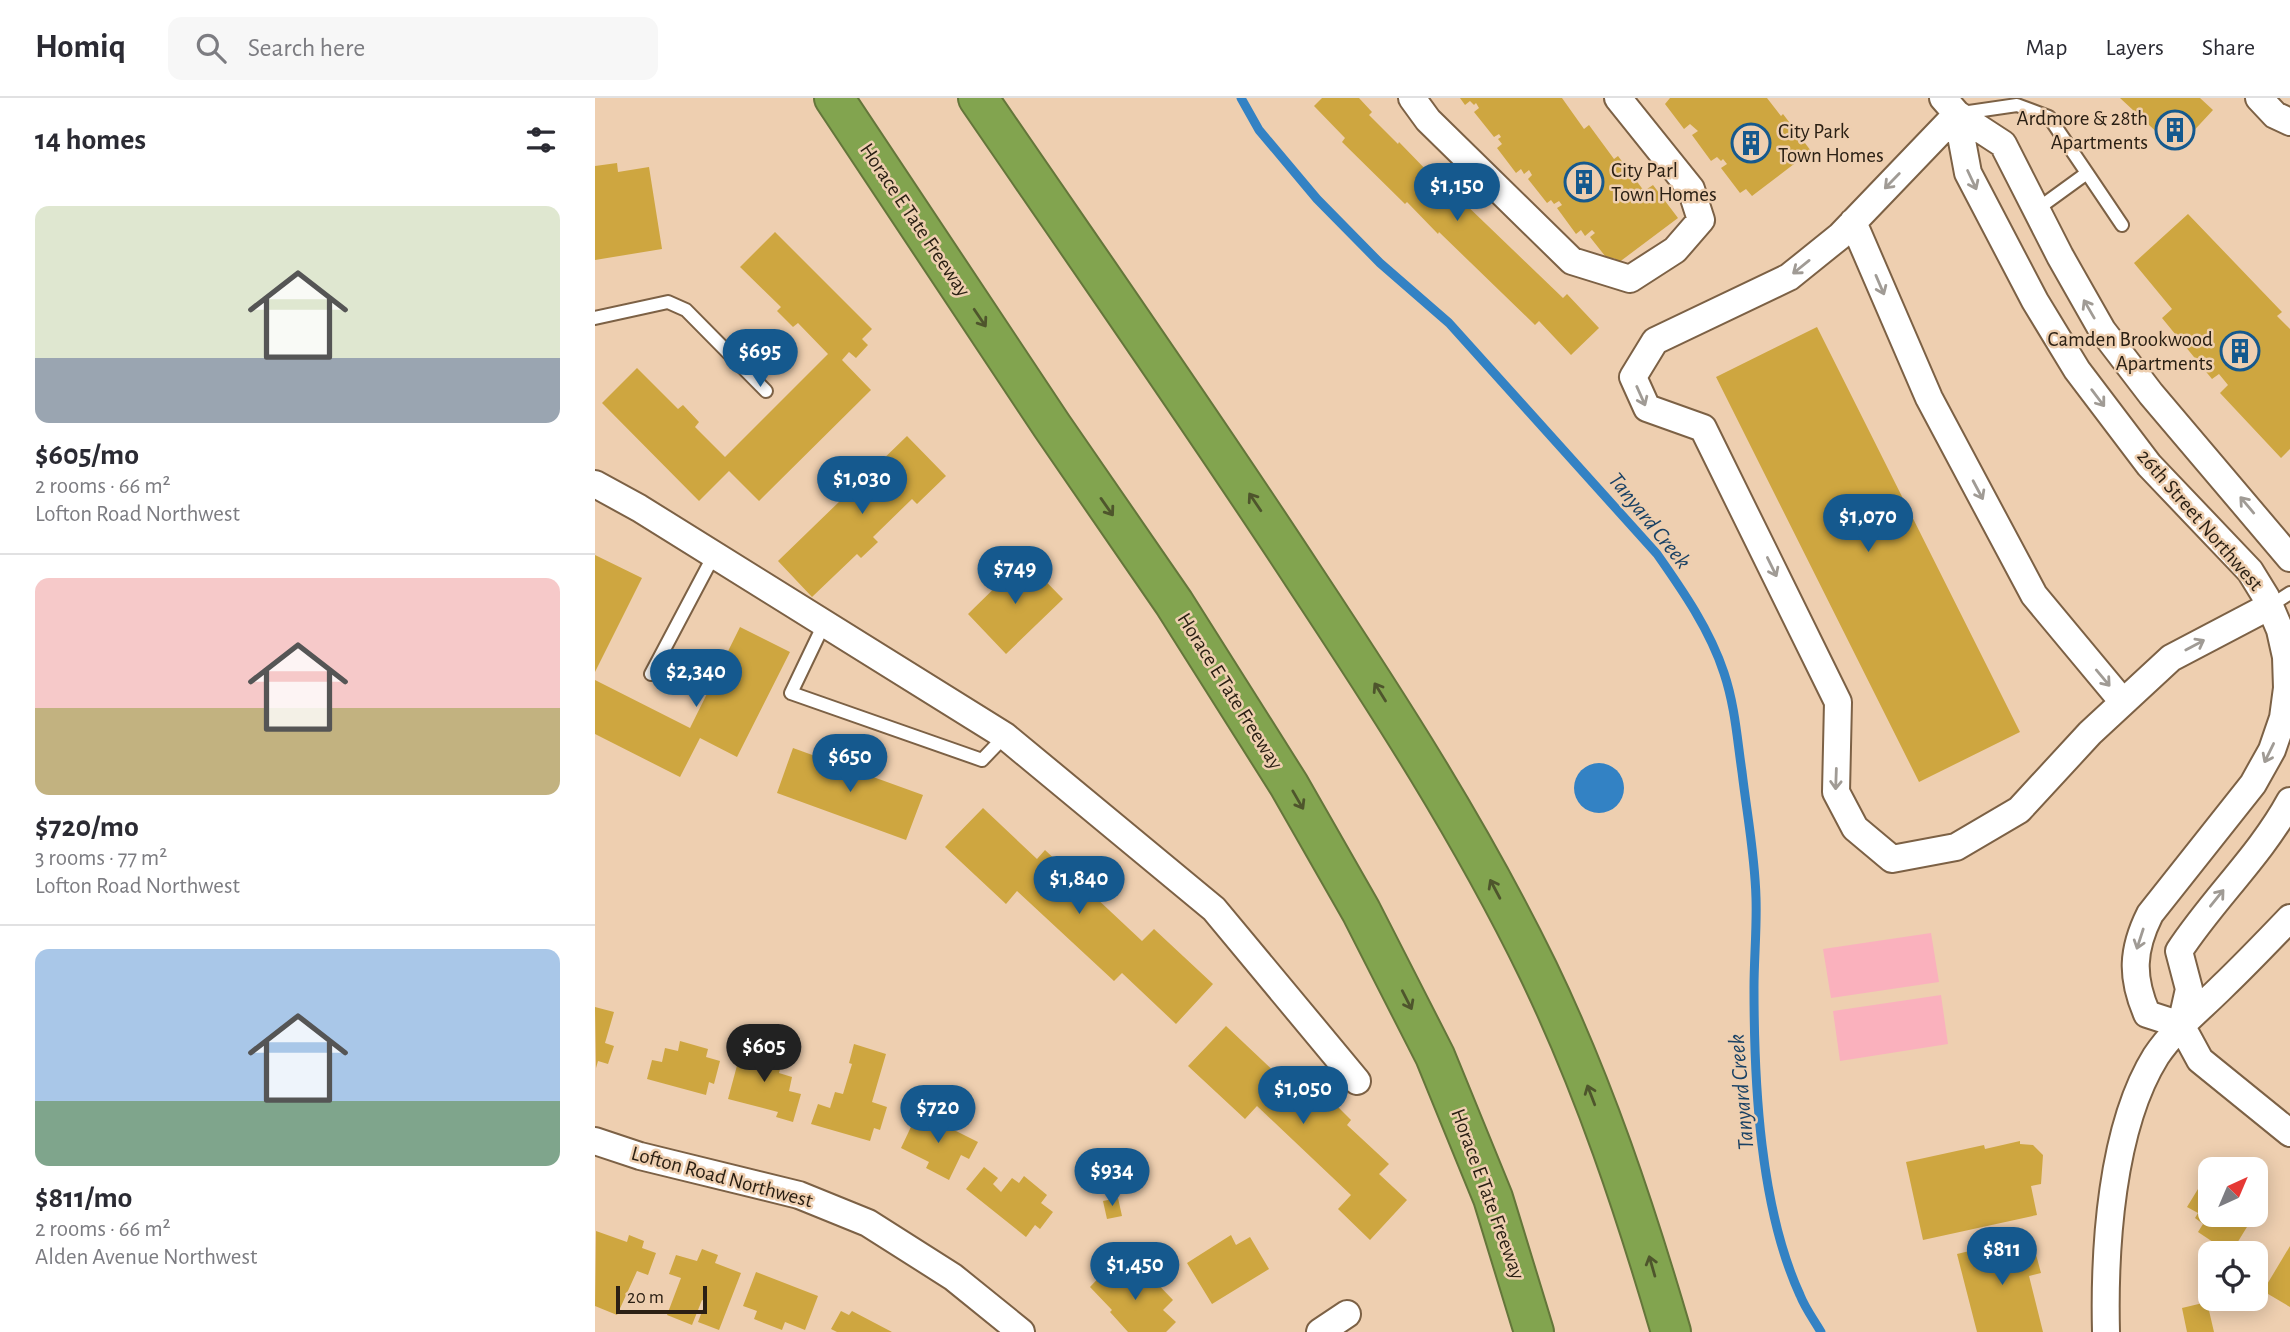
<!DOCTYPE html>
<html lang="en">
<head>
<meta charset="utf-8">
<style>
  body { margin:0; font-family:"Alegreya Sans",sans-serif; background:#f7f7f7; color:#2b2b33; height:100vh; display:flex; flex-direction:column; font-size:26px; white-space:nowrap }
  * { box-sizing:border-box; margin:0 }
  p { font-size:23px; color:#7c7c81 }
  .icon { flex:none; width:38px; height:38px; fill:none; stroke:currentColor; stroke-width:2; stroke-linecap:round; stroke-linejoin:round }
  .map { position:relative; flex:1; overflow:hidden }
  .details { display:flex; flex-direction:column; background:#fff; width:595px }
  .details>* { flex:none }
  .needle { width:46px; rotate:44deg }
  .controls { position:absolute; left:1603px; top:1059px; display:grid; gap:14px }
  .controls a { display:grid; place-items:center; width:70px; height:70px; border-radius:14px; background:#fff; box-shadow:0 4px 18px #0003; font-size:35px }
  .scale { position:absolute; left:21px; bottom:18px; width:91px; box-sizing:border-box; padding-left:7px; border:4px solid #2b2014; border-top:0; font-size:19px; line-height:24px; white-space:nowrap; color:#2b2014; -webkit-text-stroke:5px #eecfb0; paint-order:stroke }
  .price { position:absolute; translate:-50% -60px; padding:0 16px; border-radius:24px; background:#15598e; color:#fff; font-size:23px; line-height:46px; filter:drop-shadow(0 2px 4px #0008) }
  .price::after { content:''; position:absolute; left:50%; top:42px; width:21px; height:16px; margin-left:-10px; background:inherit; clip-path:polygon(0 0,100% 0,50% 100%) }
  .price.current { background:#222; color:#fff }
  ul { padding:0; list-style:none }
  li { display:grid; align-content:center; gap:14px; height:371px; padding:0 35px }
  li+li { border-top:2px solid #e1e1e2 }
  li span { display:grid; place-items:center; height:217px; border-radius:14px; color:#555 }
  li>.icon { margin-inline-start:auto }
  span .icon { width:126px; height:126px; fill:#fffc; stroke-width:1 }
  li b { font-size:30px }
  h2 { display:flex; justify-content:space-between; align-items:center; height:84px; padding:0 35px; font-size:30px }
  header { display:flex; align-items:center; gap:42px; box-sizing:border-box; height:98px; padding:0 35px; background:#fff; border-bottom:2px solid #e1e1e2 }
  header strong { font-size:33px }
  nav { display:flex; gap:38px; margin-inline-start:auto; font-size:24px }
  .search { width:490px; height:63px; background:#f7f7f7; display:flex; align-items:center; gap:18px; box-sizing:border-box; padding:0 24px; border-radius:14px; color:#7c7c81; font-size:26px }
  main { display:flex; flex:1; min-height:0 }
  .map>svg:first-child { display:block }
  .green { fill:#fab1bd }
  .water { fill:#3382c4 }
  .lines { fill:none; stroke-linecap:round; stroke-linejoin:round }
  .stream { stroke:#3382c4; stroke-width:9 }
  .building { fill:#cea640 }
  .service-casing { stroke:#7c6145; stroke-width:16 }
  .minor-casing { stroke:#7c6145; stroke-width:30 }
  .motorway-casing { stroke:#64763a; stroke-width:42 }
  .service { stroke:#fff; stroke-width:12 }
  .minor { stroke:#fff; stroke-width:26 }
  .motorway { stroke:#82a44f; stroke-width:38 }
  .oneway { stroke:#a09b95 }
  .oneway2 { stroke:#4e552c }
  .labels { text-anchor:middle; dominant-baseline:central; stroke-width:5; stroke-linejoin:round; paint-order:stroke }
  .poi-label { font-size:21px; fill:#2b2014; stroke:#eecfb0; text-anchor:end }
  .street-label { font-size:21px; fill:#2b2014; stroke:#eecfb0 }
  .water-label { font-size:23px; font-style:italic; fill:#194164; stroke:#eecfb0 }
</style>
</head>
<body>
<header>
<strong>Homiq</strong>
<div class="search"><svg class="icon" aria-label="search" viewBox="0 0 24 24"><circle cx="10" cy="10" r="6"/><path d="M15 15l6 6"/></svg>Search here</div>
<nav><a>Map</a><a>Layers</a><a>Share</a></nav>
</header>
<main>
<section class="details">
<h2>14 homes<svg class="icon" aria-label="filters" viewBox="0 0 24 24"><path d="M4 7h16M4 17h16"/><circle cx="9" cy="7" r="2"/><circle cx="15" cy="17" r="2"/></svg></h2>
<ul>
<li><span style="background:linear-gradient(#dfe7d0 70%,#9aa5b1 0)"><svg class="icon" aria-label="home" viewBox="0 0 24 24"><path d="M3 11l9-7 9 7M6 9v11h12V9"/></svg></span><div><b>$605/mo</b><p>2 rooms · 66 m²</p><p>Lofton Road Northwest</p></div></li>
<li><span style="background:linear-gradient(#f6c9c9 60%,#c2b280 0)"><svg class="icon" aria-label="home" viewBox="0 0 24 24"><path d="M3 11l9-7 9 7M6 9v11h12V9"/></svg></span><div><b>$720/mo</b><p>3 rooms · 77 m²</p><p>Lofton Road Northwest</p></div></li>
<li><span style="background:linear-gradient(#a9c7e8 70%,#7fa58c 0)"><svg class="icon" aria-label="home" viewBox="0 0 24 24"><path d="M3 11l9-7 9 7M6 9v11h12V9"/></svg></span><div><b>$811/mo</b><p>2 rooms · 66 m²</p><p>Alden Avenue Northwest</p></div></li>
</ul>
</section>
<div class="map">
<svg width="1695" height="1234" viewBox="0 0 1695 1234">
  <rect width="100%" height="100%" fill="#eecfb0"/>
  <path class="green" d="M1336,835L1344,884L1236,900L1228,851Z
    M1346,897L1353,946L1245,963L1238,913Z"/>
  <path class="water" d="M979 690a25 25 0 1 1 50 0a25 25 0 1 1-50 0Z"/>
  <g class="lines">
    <path class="stream" d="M646,0L664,32L722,101L785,165L854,225L1062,456C1088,493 1115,532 1129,575C1140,608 1142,640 1147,674C1152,716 1160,758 1161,800C1162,830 1159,860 1159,890C1159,986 1165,1110 1205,1197C1210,1210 1219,1222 1226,1234"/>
  </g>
  <path class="building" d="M727,0H764L777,14L774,17L803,46L804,44L838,79L840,77L968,200L972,196L1004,230L976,257L944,223L940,227L844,134L843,136L812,104L810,106L747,44L750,40L719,8Z
    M865,0H967L989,31L994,27L1019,61L1023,58L1049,93L1058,87L1083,120L1023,165L1019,160L1014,163L995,139L1000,135L997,132L990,138L986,132L981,136L962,110L967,107L964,103L959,106L956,102L952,105L933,81L937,77L934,72L929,76L926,71L921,75L902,50L907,46L903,41L906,39L904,36L899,39L879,14L884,10L881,5L879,7L875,3L870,7Z
    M1075,0H1172L1186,18L1188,16L1216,53L1157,98L1151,91L1145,95L1126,70L1132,66L1128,61L1126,63L1122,59L1116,63L1097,37L1103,33L1095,26L1089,31L1070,6Z
    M1525,0H1605L1618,12L1581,52Z
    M22,65L23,74L54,69L67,151L0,162V68Z
    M1593,116L1687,214L1682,218L1695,231V351L1686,360L1625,295L1633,287L1624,276L1617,281L1567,220L1577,211L1539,165Z
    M180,134L277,231L267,241L273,247L261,260L254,254L247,262L276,292L164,403L134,373L104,403L7,305L42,270L83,311L88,307L104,324L100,329L130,359L233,256L203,225L198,229L182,213L186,209L145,169Z
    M1222,229L1425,634L1324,684L1121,279Z
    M312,338L351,378L322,406L317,401L278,439L283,444L266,460L262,456L217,499L183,463Z
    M0,457L47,480L0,574Z
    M429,461L468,501L411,556L373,516Z
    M145,529L195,554L142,659L105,640L85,679L0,636V582L95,630Z
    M198,650L328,697L311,742L182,695Z
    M388,710L442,761L450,752L547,843L559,831L618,886L581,926L527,875L519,883L422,793L411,806L350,749Z
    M0,909L19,914L10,945L19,948L13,966L3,963L1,970Z
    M631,928L684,978L693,969L735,1009L739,1005L756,1022L752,1027L794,1066L784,1076L812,1102L775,1142L743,1111L756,1097L662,1008L650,1021L593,968Z
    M85,943L113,951L111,959L125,963L119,986L114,984L111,997L52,981L57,962L67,964L70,950L83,953Z
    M259,946L291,956L277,1004L292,1009L285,1032L279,1030L275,1043L216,1026L223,1006L235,1010L240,994L248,996L257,966L254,965Z
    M147,949L188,960L184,975L197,979L194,993L206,996L198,1024L181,1019L183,1014L133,1001Z
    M323,1014L383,1044L374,1061L366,1057L354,1082L331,1070L334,1064L306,1050Z
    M1425,1043V1046L1438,1047L1448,1057L1446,1086L1436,1088L1442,1117L1328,1142L1311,1064L1389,1047L1390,1051Z
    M389,1069L403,1080L398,1086L406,1094L417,1080L424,1085L429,1078L452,1097L446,1105L458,1114L445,1131L440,1127L431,1139L371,1091Z
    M1603,1091L1613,1098L1615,1095V1116H1643L1655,1124L1636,1155H1615V1166L1608,1162L1618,1144L1603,1134L1608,1126L1600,1120L1603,1115L1592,1109Z
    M523,1100L527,1118L512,1121L508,1103Z
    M1,1133L32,1144L34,1137L49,1143L47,1150L61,1155L53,1177L42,1173L22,1217L0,1208Z
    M636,1137L641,1147L655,1139L674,1171L617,1206L592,1165Z
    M1436,1138L1446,1175L1434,1178L1448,1234H1382L1362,1156Z
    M1695,1148V1209L1668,1193Z
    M107,1151L123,1157L120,1165L146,1175L124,1232L103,1224L111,1203L107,1202L97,1227L72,1217L86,1180L74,1176L81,1157L102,1163Z
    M515,1168L538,1187L552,1175L578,1202L568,1212L581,1224L571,1234H533L515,1214L517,1212L495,1189Z
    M161,1174L223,1198L210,1232L190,1224L187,1232L159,1221L162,1213L148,1208Z
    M1612,1204L1619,1234H1592L1587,1210Z
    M246,1213L254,1217L257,1213L297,1234H242L236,1231Z"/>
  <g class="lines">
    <defs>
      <path id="service" d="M1367,15L1422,7L1454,19L1492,75L1441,112
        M1492,75L1527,127
        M0,220L73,204L91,212L171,293
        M1675,508L1695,495
        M229,526L196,595L387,662L410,638
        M56,576L119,457"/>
      <path id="minor" d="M817,0L833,22L977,163L1035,181L1080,152L1106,122L1096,91L1023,0
        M1348,0L1362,16L1408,46L1465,158L1507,232L1556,296L1695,460
        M1664,0L1680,17L1695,24
        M1362,16L1245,138L1194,179L1060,243L1038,279L1052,310L1108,330L1243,604L1241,694L1260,730L1297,761L1361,749L1424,712L1495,635L1576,560L1675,508
        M1362,16L1373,75L1440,203L1482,272L1554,367L1655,473L1671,499L1685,532L1691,559L1692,590L1688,620L1677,652L1658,686L1555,816C1537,852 1536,879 1552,916L1586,927
        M1258,124L1334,300L1439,497L1528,604
        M0,386L44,410L410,638L619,811L762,983
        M1695,703C1665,758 1618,801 1584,853L1594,891L1586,927L1605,962L1695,1035
        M0,1043L45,1058L204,1097L273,1125L358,1179L426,1234
        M725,1234L752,1216
        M1511,1234C1509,1151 1516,1030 1561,958C1579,931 1605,911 1627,889C1651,866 1673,843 1695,820"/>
      <path id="motorway" d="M239,0L457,328L579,505L694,687L766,813L840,958L898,1100L939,1234
        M383,0C492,159 603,317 709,479C793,606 876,734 943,872C999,988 1040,1111 1076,1234"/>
    </defs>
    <use href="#service" class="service-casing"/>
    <use href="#minor" class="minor-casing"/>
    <use href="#motorway" class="motorway-casing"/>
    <use href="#service" class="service"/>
    <use href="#minor" class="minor"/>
    <use href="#motorway" class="motorway"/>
  </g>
  <defs><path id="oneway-shaft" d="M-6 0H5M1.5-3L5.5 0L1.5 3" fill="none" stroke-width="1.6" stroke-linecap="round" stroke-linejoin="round" transform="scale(1.75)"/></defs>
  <g class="oneway">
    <use href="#oneway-shaft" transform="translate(1377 82) rotate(65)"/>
    <use href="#oneway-shaft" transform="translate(1297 83) rotate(134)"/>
    <use href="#oneway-shaft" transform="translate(1206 169) rotate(141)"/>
    <use href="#oneway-shaft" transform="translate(1285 187) rotate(67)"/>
    <use href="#oneway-shaft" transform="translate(1494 211) rotate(-120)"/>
    <use href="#oneway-shaft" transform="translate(1046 298) rotate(66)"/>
    <use href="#oneway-shaft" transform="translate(1503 300) rotate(53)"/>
    <use href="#oneway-shaft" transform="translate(1383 392) rotate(62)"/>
    <use href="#oneway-shaft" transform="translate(1652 407) rotate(-130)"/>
    <use href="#oneway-shaft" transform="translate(1177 469) rotate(64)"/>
    <use href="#oneway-shaft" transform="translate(1600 547) rotate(-28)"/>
    <use href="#oneway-shaft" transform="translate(1508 580) rotate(50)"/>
    <use href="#oneway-shaft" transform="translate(1674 655) rotate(116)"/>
    <use href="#oneway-shaft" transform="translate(1241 681) rotate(92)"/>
    <use href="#oneway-shaft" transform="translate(1622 800) rotate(-51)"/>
    <use href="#oneway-shaft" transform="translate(1545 841) rotate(108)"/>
  </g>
  <g class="oneway2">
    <use href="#oneway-shaft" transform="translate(385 220) rotate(56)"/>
    <use href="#oneway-shaft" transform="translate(660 404) rotate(-124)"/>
    <use href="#oneway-shaft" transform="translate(512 409) rotate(55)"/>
    <use href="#oneway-shaft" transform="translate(785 594) rotate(-122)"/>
    <use href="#oneway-shaft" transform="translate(703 702) rotate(60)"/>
    <use href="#oneway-shaft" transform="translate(900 791) rotate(-118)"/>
    <use href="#oneway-shaft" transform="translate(812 902) rotate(63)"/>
    <use href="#oneway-shaft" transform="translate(996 997) rotate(-111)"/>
    <use href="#oneway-shaft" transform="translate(1057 1168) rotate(-106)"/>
  </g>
  <defs>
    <symbol id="building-ring" viewBox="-11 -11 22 22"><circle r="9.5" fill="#eecfb0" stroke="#15598e" stroke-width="1.5"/><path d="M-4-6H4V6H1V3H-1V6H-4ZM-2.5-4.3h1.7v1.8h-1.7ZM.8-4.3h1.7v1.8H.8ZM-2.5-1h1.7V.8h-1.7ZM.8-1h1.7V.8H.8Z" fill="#15598e"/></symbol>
  </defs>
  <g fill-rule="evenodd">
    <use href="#building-ring" x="1558" y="10" width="44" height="44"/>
    <use href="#building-ring" x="1134" y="23" width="44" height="44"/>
    <use href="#building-ring" x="967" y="62" width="44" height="44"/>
    <use href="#building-ring" x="1623" y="231" width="44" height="44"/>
  </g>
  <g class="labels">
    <g class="poi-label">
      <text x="1553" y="20">Ardmore &amp; 28th<tspan x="1553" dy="24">Apartments</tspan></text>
      <text x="1183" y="33" text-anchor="start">City Park<tspan x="1183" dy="24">Town Homes</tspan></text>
      <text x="1016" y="72" text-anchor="start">City Parl<tspan x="1016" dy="24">Town Homes</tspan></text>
      <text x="1618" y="241">Camden Brookwood<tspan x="1618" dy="24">Apartments</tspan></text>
    </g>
    <g class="street-label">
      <text transform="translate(320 122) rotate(56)">Horace E Tate Freeway</text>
      <text transform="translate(1605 422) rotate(49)">26th Street Northwest</text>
      <text transform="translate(635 593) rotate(58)">Horace E Tate Freeway</text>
      <text transform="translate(127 1079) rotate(15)">Lofton Road Northwest</text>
      <text transform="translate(893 1096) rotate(70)">Horace E Tate Freeway</text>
    </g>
    <g class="water-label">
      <text transform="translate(1054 423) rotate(51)">Tanyard Creek</text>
      <text transform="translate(1147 994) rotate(-95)">Tanyard Creek</text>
    </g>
  </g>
</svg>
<div class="controls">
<a><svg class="needle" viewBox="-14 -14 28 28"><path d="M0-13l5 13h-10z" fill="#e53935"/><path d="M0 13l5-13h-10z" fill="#7c7c81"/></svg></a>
<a><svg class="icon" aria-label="locate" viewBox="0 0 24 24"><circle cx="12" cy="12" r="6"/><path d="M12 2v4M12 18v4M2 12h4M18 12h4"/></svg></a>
</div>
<div class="scale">20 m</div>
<b class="price" style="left:862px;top:125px">$1,150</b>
<b class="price" style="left:165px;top:291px">$695</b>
<b class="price" style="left:267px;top:418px">$1,030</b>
<b class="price" style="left:1273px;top:456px">$1,070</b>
<b class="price" style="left:420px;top:508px">$749</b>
<b class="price" style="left:101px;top:611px">$2,340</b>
<b class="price" style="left:255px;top:696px">$650</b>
<b class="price" style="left:484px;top:818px">$1,840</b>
<b class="price current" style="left:169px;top:986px">$605</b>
<b class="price" style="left:708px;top:1028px">$1,050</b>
<b class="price" style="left:343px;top:1047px">$720</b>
<b class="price" style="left:517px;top:1110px">$934</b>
<b class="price" style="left:1407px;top:1189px">$811</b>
<b class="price" style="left:540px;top:1204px">$1,450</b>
</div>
</main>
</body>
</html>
